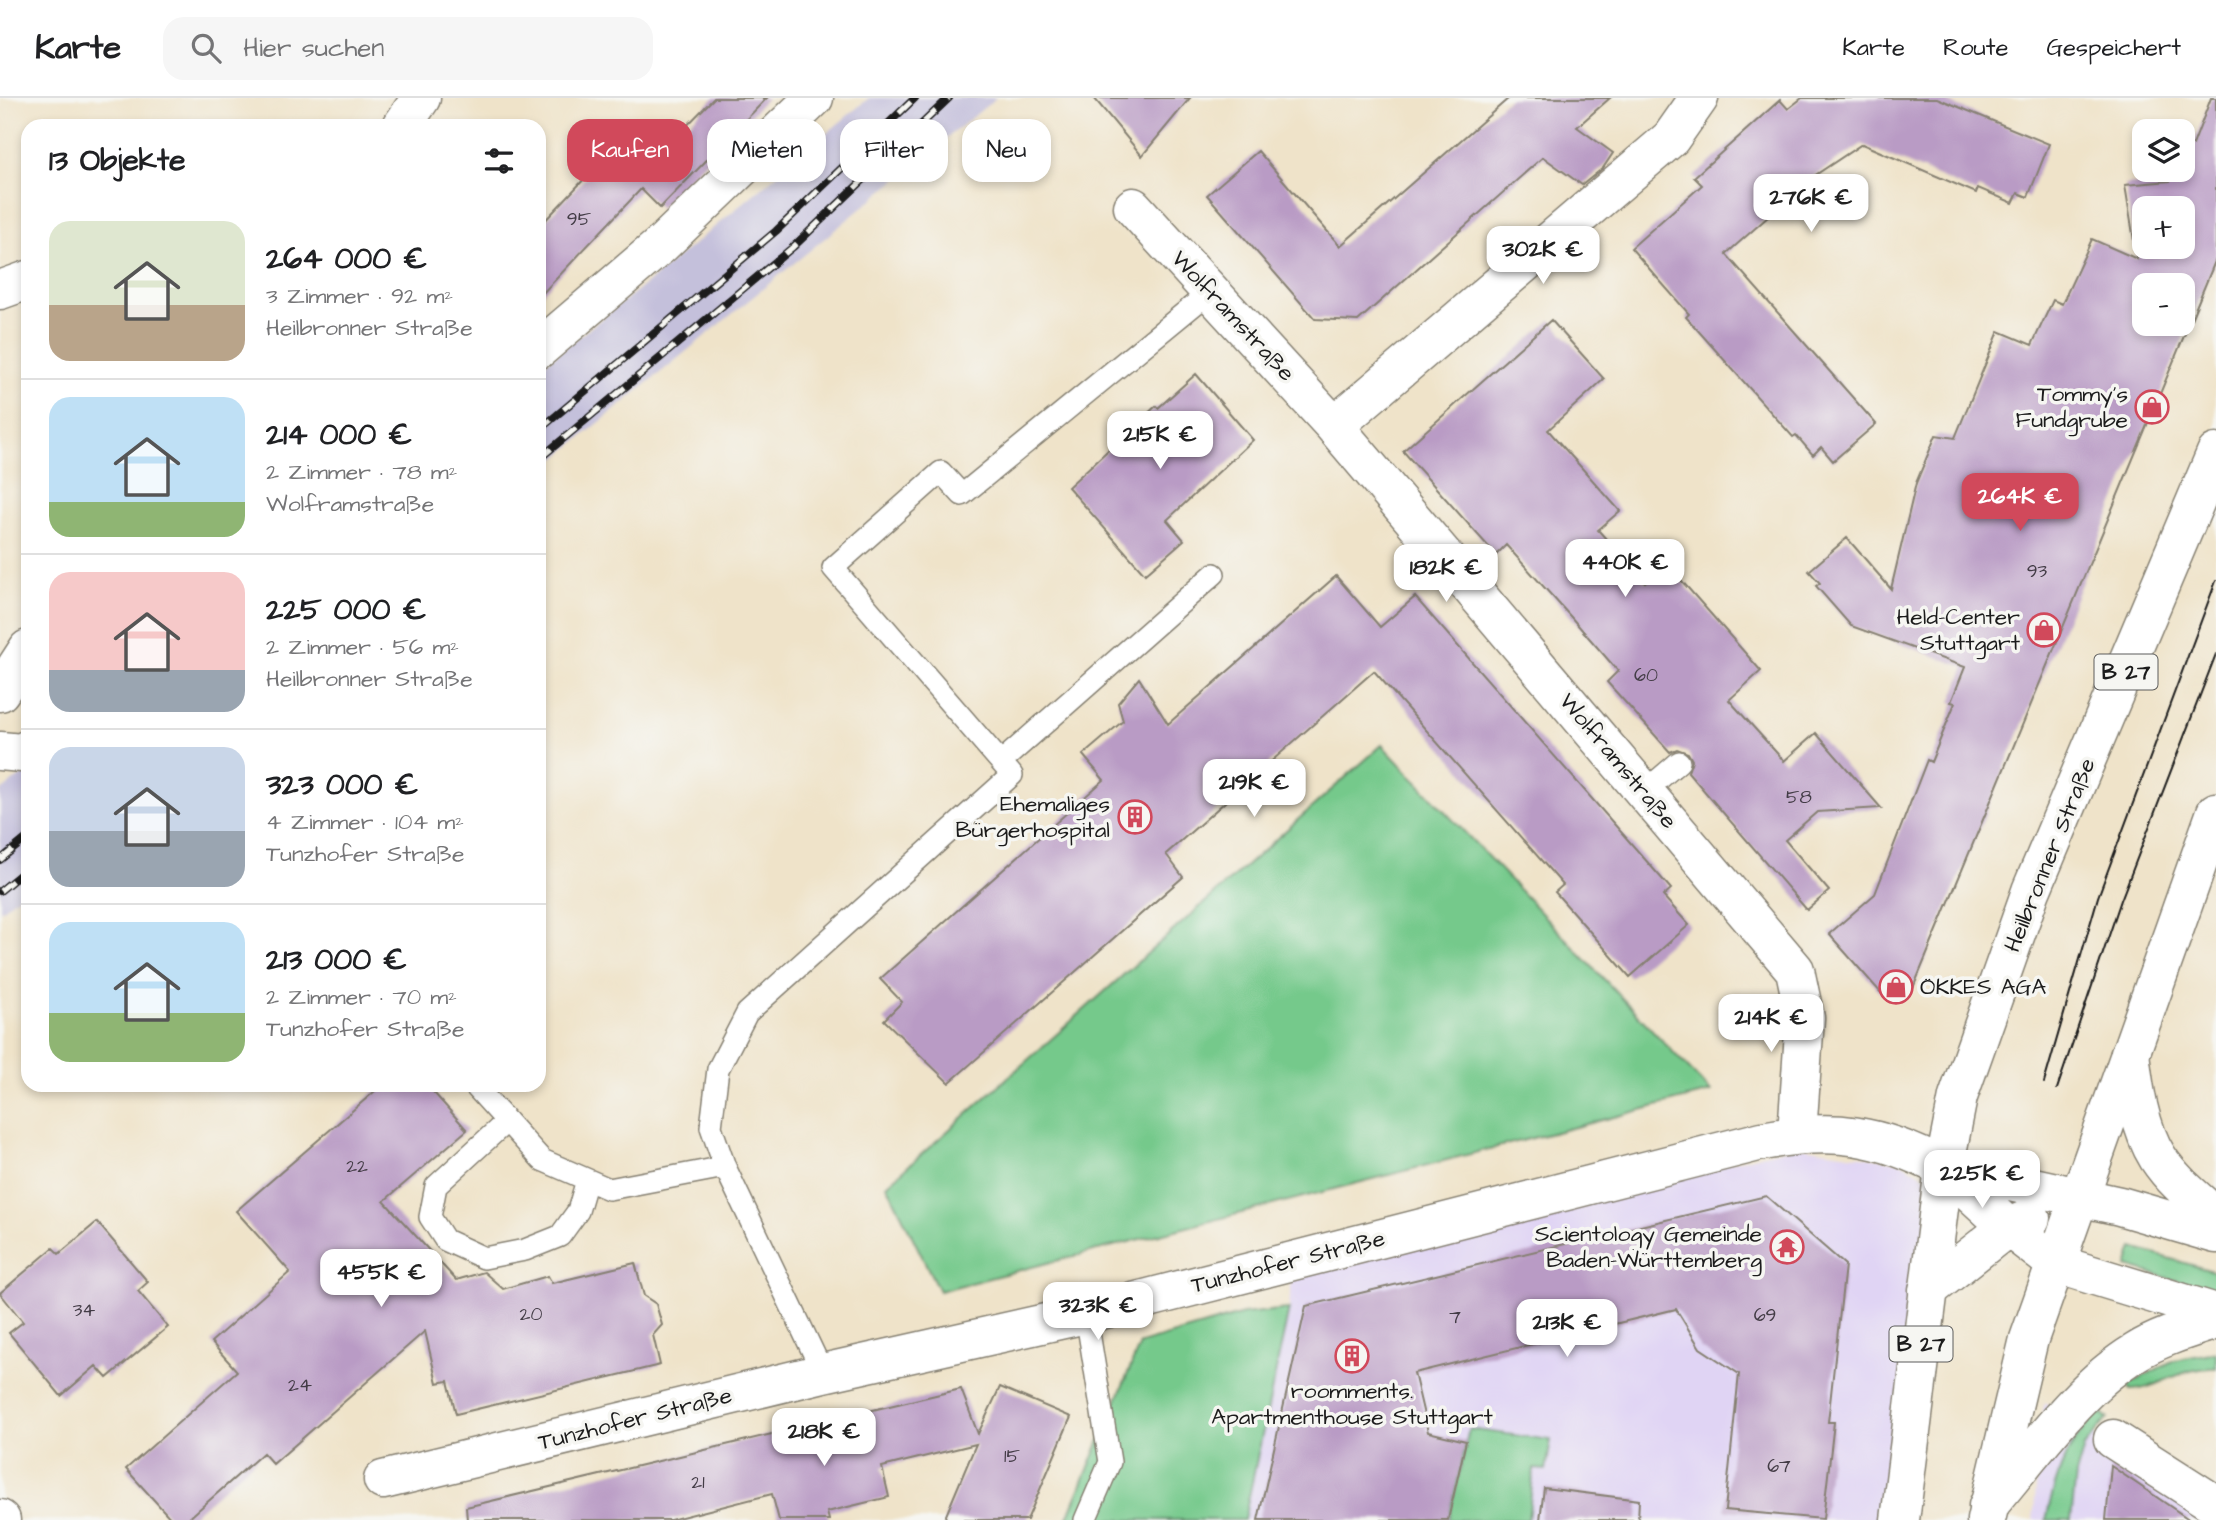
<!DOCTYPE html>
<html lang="de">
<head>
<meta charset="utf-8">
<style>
  body { margin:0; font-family:"Architects Daughter",sans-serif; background:#f6f6f6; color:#202124; height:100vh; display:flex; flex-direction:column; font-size:26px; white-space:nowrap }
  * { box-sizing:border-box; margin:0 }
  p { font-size:23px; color:#757577 }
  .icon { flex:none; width:38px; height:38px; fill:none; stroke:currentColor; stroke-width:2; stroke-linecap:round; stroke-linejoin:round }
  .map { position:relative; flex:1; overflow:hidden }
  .side { position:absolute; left:21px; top:21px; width:525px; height:973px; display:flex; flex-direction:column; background:#fff; border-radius:21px; box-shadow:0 4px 10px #0003 }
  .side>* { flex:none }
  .guide { position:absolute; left:567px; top:21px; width:665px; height:63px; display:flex; gap:14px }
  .tools { position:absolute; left:2132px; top:21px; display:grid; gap:14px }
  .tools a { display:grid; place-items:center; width:63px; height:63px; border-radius:14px; background:#fff; box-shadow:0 4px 10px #0003; font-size:35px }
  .price { position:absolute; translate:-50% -60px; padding:0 16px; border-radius:14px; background:#fff; color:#222; font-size:23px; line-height:46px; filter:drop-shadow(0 2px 4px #0008) }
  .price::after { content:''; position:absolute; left:50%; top:42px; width:21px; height:16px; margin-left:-10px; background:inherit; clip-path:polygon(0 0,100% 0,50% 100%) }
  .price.current { background:#d1495b; color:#fff }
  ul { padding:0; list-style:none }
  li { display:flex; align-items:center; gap:21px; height:175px; padding:0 28px }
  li+li { border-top:2px solid #e0e0e0 }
  li span { display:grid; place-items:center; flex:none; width:196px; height:140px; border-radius:21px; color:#555 }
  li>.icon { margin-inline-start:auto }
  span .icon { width:84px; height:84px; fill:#fffc; stroke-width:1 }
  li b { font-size:30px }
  h2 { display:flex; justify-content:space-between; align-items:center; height:84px; padding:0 28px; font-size:30px }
  .chip { padding:0 24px; border-radius:21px; background:#fff; box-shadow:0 4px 10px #0003; font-size:24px; line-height:63px }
  .chip.current { background:#d1495b; color:#fff }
  header { display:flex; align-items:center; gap:42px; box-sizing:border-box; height:98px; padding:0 35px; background:#fff; border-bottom:2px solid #e0e0e0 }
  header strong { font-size:33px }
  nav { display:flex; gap:38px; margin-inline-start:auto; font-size:24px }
  .search { width:490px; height:63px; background:#f6f6f6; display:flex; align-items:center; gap:18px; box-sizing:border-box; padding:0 24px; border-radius:21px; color:#757577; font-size:26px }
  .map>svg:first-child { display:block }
  .built { fill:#e0d4f4 }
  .industrial { fill:#c4c0db }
  .green { fill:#75c98b; stroke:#487254; stroke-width:2 }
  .building { fill:#b99bc5; fill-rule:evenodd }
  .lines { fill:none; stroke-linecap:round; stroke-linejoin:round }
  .lane-casing { stroke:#868072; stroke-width:24 }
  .street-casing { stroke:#868072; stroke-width:41 }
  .secondary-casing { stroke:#868072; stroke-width:41 }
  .primary-casing { stroke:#868072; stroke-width:41 }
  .lane { stroke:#fff; stroke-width:21 }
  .street { stroke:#fff; stroke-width:38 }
  .secondary { stroke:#fff; stroke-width:38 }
  .primary { stroke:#fff; stroke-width:38 }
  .tram { stroke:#1c1c1c; stroke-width:2 }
  .rail-casing { stroke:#1c1c1c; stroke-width:8 }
  .rail { stroke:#f6f6f2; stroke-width:5; stroke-dasharray:16; stroke-linecap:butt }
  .labels { text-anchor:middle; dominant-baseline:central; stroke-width:7; stroke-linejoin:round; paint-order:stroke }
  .number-label { font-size:19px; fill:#433c46 }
  .shield { fill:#f6f6f2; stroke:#5d5d5c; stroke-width:2 }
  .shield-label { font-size:21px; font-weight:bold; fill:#1c1c1c }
  .street-label { font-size:23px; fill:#1c1c1c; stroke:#f6f6f2 }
  .poi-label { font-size:23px; fill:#1c1c1c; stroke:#f6f6f2; text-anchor:end }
</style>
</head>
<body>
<header>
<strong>Karte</strong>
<div class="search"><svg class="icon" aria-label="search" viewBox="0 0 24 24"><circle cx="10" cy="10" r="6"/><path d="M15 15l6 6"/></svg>Hier suchen</div>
<nav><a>Karte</a><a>Route</a><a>Gespeichert</a></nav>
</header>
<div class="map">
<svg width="2216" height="1422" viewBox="0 0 2216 1422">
  <rect width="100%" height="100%" fill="#f6f6f2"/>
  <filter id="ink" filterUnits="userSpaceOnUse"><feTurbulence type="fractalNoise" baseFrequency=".0143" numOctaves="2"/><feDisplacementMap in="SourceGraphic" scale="14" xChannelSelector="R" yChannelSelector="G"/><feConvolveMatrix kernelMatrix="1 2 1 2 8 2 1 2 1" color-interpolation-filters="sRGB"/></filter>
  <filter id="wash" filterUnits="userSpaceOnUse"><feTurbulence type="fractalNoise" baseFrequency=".00686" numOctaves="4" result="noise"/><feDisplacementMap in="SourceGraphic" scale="28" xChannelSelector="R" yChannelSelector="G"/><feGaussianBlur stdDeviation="1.57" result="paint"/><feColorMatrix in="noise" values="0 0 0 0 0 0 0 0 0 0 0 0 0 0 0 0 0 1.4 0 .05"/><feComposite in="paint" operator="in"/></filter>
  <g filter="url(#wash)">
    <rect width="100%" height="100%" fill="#efe3c9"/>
    <path class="built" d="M1797,1048L1901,1064L1933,1083L1887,1422H1244L1289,1211L1292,1173Z
      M2044,1305L2216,1418V1422H2033Z"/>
    <path class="industrial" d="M869,0H996L539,374V270L652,181Z
      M28,672V790L0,813V694Z"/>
    <path class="green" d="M1382,647L1711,994L939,1193L887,1087Z
      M2133,1150L2216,1174V1194L2127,1168Z
      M1289,1211L1244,1422H1067L1140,1246L1243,1216Z
      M2216,1254V1270C2181,1268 2154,1293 2131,1292L2127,1287L2174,1262Z
      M2099,1314L2108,1320L2084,1349L2076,1377L2071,1422H2046C2055,1380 2067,1344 2099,1314Z
      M1469,1331L1551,1342L1546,1372L1534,1371L1528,1422H1448Z"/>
    <g id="blocks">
      <path class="building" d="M714,0H767L660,110L641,91L539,199V129L638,24L665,50Z
        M1094,0H1190L1142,58Z
        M1509,0H1610L1577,29L1613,55L1603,70L1582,87L1543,59L1358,223L1315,221L1207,97L1258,53L1340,148Z
        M1802,0H1937L2049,46L2028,99L2018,95L2013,105L1978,90L1976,95L1862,46L1814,78L1726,156L1876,326L1833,363L1821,349L1813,357L1796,337L1793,339L1686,219L1689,216L1631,150L1702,87L1694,79L1780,2L1788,11Z
        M2211,0H2216V161L1913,890L1881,895L1829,836L1875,796L1927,662L1931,664L1955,605L1951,604L1965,569L1851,528L1816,488L1820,485L1809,473L1847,440L1891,491L1916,385L1936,337L1955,340L1999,233L2032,247L2053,202L2062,206L2092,141L2137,161L2125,87L2170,83L2174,72H2182V53L2186,44L2193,47ZM2144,110H2182V149H2144ZM2144,187H2182V226H2144Z
        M1551,222L1604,281L1548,332L1620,413L1598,432L1645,484L1666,465L1761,573L1729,602L1784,663L1816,635L1881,710L1817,714L1785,742L1829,793L1807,812L1688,674L1692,662L1688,655L1677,651L1670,654L1607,584L1618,573L1570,518L1506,447L1496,457L1403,353Z
        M1196,276L1253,342L1167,422L1184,442L1145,476L1068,389L1156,308L1158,310Z
        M1336,478L1380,529L1415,499L1671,791L1663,798L1689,827L1630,879L1555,794L1563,787L1374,573L1166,756L1183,779L949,985L884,922L902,904L880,881L1104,682L1083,657L1123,623L1118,605L1139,580L1168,626Z
        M382,987H427L467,1032L384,1103L456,1182L484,1174L503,1191L548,1178L552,1185L635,1165L644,1198L656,1206L662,1227L653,1237L660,1267L456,1316L448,1283L437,1285L425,1233L273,1366L263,1355L187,1422H172L126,1371L237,1273L211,1244L290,1174L236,1113Z
        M1766,1098L1845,1167L1828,1324H1834L1823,1421L1725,1412L1739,1276L1700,1250L1676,1211L1414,1275L1428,1334L1466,1343L1448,1422H1258L1306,1208Z
        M97,1124L148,1184L138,1193L168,1229L107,1280L96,1268L61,1298L9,1235L23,1224L0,1195L53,1150L59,1156Z
        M1000,1289L1071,1319L1027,1422H944L976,1346L882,1369L889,1399L827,1414L829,1422H779L772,1396L670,1422H467L466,1409L961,1291L978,1336Z
        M2111,1368L2190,1422H2106Z
        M1544,1390L1639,1402L1638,1422H1540Z"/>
    </g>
  </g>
  <g filter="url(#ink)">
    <use href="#blocks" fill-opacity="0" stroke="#868072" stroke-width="2"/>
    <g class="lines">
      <defs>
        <path id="lane" d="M1001,664L1214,476
          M1644,694L1679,664
          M474,987L542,1062L609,1091L725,1069
          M507,1023L436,1088L430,1119L445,1142L484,1160L525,1152L560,1138L578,1113L587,1082
          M823,1275L725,1069L711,1029L718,971L747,915L1012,677L833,470L941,374L962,397L1211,193
          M1085,1422L1110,1364L1086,1216"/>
        <path id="street" d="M1133,109L1334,328L1795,872L1805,920L1797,1036
          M0,192L28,182
          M539,251L662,146L814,0
          M1334,328L1671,40L1699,0
          M0,653L22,655L28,651
          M2113,1341L2216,1407
          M383,1382L823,1275L1086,1216L1762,1043C1834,1029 1879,1036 1944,1070"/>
        <path id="secondary" d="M402,28L421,0
          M0,594L28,551
          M2130,955C2134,989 2139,1030 2158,1060C2173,1083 2196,1101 2216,1119
          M1944,1070L2008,1129L2056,1166L2216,1215
          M1946,1070L2120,1108L2216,1136
          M1928,1192L2008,1129L2031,1120
          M1988,1408C2032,1357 2078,1289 2136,1254C2160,1239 2189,1231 2216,1222
          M0,1421L1,1422"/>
        <path id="primary" d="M1900,1422L1944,1070L1958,999L2031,793L2216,355
          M1986,1422L2029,1241L2216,714"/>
      </defs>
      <use href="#lane" class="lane-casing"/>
      <use href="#street" class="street-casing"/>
      <use href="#secondary" class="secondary-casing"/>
      <use href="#primary" class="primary-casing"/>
      <use href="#lane" class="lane"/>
      <use href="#street" class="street"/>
      <use href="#secondary" class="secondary"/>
      <use href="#primary" class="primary"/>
      <path class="tram" d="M2044,985L2098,799L2216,483
        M2057,991L2121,802L2216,556"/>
      <defs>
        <path id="rail" d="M539,332L776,133L915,0
          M539,361L793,149L949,0
          M0,762L28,739
          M0,793L28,770"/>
      </defs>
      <use href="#rail" class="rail-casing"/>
      <use href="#rail" class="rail"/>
    </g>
  </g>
  <defs>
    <symbol id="shop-ring" viewBox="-11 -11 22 22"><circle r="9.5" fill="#f6f6f2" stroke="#d1495b" stroke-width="1.5"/><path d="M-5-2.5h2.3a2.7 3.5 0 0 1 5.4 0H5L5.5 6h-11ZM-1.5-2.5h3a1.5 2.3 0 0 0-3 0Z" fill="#d1495b"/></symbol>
    <symbol id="building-ring" viewBox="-11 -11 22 22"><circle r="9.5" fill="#f6f6f2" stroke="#d1495b" stroke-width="1.5"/><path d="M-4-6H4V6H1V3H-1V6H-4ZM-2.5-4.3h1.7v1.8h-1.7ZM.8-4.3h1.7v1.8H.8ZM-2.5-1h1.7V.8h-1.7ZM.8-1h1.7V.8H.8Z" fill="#d1495b"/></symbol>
    <symbol id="temple-ring" viewBox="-11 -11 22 22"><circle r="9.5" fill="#f6f6f2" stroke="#d1495b" stroke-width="1.5"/><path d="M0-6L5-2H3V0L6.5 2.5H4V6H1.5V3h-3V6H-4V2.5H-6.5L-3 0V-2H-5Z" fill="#d1495b"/></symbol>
  </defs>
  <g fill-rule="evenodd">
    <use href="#shop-ring" x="2133" y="290" width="38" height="38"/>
    <use href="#shop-ring" x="2025" y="513" width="38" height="38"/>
    <use href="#building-ring" x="1116" y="700" width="38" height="38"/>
    <use href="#shop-ring" x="1877" y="870" width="38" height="38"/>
    <use href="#temple-ring" x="1768" y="1130" width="38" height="38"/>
    <use href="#building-ring" x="1333" y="1239" width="38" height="38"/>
  </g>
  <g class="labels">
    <g class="number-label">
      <text x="579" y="121">95</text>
      <text x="2037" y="473">93</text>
      <text x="1646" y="577">60</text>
      <text x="1799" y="699">58</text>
      <text x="357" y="1068">22</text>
      <text x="84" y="1212">34</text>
      <text x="531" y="1216">20</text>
      <text x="1765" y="1217">69</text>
      <text x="1455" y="1219">7</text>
      <text x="300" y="1287">24</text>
      <text x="1012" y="1358">15</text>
      <text x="1779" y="1368">67</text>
      <text x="698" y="1384">21</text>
    </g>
    <g class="shield">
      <rect x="2094.5" y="556.5" width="63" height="35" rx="5"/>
      <rect x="1889.5" y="1228.5" width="63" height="35" rx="5"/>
    </g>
    <g class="shield-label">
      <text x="2126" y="574">B 27</text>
      <text x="1921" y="1246">B 27</text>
    </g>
    <g class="street-label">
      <text transform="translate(1233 218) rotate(47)">Wolframstraße</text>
      <text transform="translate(1618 663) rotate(50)">Wolframstraße</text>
      <text transform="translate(2050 757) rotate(-68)">Heilbronner Straße</text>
      <text transform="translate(1288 1164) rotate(-14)">Tunzhofer Straße</text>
      <text transform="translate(635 1321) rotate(-14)">Tunzhofer Straße</text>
    </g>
    <g class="poi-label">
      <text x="2128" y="296">Tommy's<tspan x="2128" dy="26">Fundgrube</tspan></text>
      <text x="2020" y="519">Held-Center<tspan x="2020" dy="26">Stuttgart</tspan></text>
      <text x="1110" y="706">Ehemaliges<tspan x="1110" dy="26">Bürgerhospital</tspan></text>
      <text x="1920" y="889" text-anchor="start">ÖKKES AGA</text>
      <text x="1762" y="1136">Scientology Gemeinde<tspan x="1762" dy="26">Baden-Württemberg</tspan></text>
      <text x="1352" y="1293" text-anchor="middle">roomments.<tspan x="1352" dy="26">Apartmenthouse Stuttgart</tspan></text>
    </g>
  </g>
</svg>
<div class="tools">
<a><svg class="icon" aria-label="layers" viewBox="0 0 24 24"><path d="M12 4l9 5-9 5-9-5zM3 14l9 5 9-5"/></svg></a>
<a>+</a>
<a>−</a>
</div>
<b class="price" style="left:1811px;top:136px">276K €</b>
<b class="price" style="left:1543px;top:188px">302K €</b>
<b class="price" style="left:1160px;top:373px">215K €</b>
<b class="price current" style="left:2020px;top:435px">264K €</b>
<b class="price" style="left:1625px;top:501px">440K €</b>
<b class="price" style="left:1446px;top:506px">182K €</b>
<b class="price" style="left:1254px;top:721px">219K €</b>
<b class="price" style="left:1771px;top:956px">214K €</b>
<b class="price" style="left:1982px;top:1112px">225K €</b>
<b class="price" style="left:381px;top:1211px">455K €</b>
<b class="price" style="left:1098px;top:1244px">323K €</b>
<b class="price" style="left:1567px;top:1261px">213K €</b>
<b class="price" style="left:824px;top:1370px">218K €</b>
<div class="guide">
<a class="chip current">Kaufen</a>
<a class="chip">Mieten</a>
<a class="chip">Filter</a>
<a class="chip">Neu</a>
</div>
<section class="side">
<h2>13 Objekte<svg class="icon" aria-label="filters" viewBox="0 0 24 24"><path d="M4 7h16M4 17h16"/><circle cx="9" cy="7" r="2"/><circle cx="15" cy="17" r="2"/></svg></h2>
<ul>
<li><span style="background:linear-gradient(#dfe7d0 60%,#b9a48a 0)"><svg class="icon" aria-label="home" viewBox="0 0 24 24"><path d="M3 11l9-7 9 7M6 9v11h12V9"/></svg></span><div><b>264 000 €</b><p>3 Zimmer · 92 m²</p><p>Heilbronner Straße</p></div></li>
<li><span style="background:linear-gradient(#bfe0f5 75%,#8fb573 0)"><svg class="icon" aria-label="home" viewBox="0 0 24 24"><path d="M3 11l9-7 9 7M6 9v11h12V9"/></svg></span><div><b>214 000 €</b><p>2 Zimmer · 78 m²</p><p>Wolframstraße</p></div></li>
<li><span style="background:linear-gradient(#f6c9c9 70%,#9aa5b1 0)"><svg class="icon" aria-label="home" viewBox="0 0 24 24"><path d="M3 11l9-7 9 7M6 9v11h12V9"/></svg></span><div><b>225 000 €</b><p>2 Zimmer · 56 m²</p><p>Heilbronner Straße</p></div></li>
<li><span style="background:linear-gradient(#c9d6e8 60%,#9aa5b1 0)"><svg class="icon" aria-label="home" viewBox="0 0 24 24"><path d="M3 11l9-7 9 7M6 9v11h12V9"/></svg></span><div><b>323 000 €</b><p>4 Zimmer · 104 m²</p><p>Tunzhofer Straße</p></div></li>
<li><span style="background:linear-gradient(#bfe0f5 65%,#8fb573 0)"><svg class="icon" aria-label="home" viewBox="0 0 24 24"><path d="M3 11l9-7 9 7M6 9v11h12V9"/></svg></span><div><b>213 000 €</b><p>2 Zimmer · 70 m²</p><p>Tunzhofer Straße</p></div></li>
</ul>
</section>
</div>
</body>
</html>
